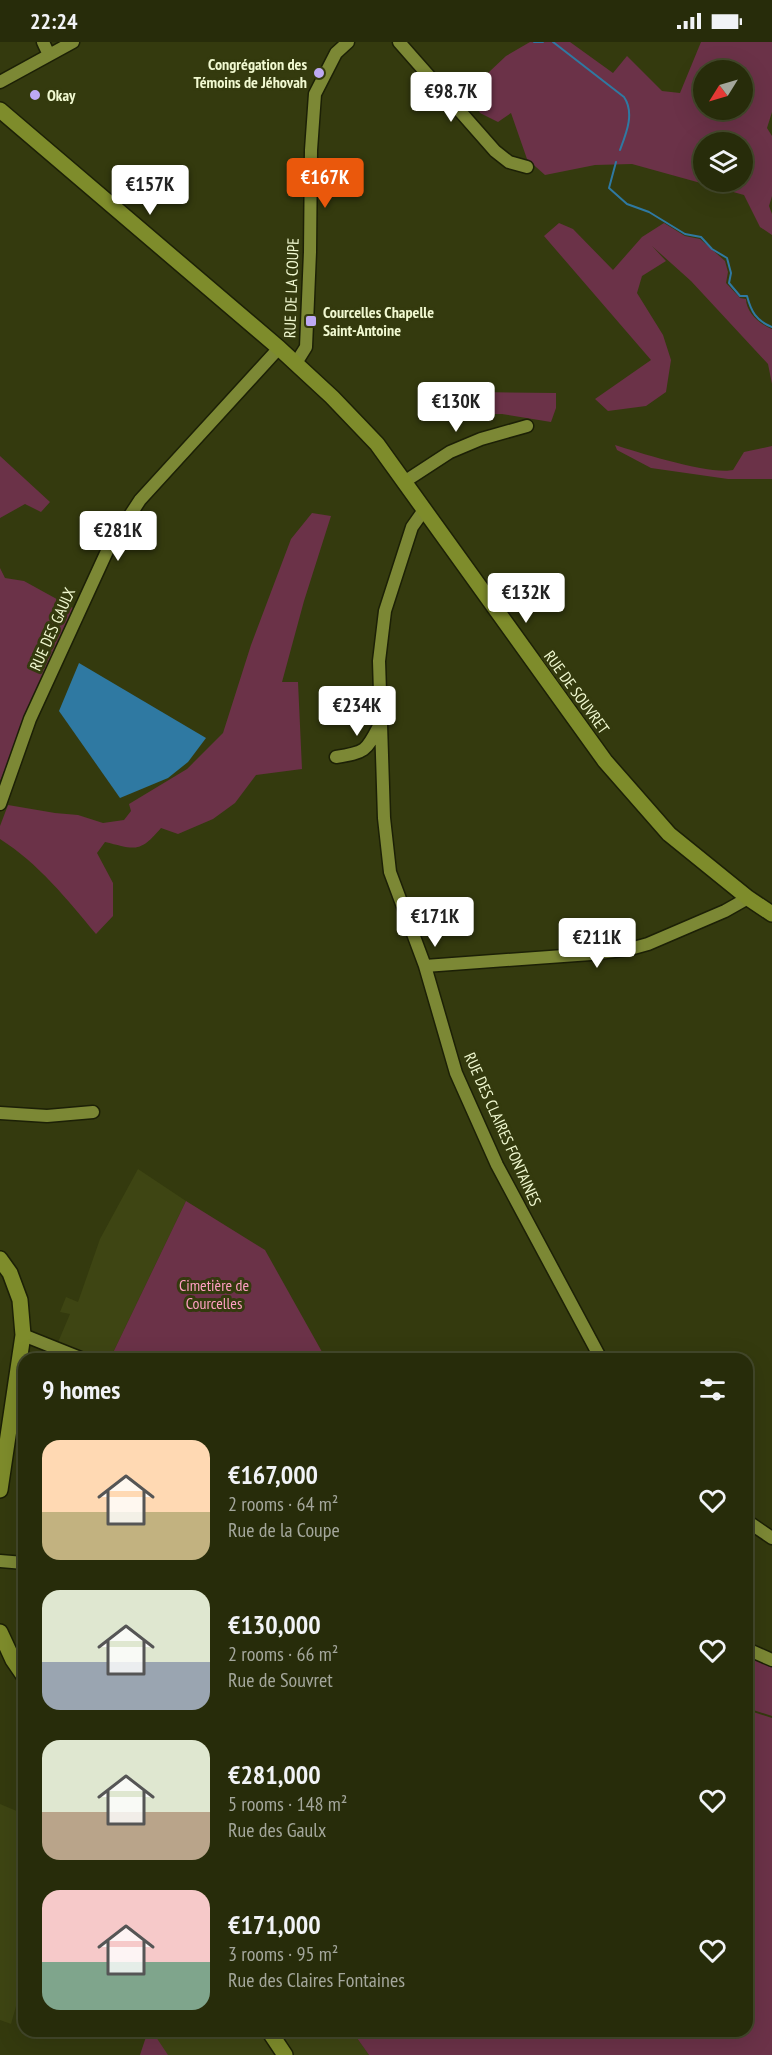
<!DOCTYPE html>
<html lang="en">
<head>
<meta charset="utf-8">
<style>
  body { margin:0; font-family:"PT Sans Narrow",sans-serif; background:#2f3413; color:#f1f3f6; height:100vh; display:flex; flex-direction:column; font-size:22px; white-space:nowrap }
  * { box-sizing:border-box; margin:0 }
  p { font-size:20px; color:#a4a79c }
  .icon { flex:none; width:33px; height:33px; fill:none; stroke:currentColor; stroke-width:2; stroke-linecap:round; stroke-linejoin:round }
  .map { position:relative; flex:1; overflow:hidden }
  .panel { position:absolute; left:18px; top:1311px; width:735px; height:684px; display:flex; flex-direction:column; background:#272c0a; border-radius:18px; box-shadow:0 6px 24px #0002,0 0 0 2px #43482b }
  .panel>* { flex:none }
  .needle { width:39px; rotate:233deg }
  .buttons { position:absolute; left:693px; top:18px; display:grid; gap:12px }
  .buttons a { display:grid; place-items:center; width:60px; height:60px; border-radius:50%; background:#272c0a; box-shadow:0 6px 24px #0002,0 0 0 2px #43482b; font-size:30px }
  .price { position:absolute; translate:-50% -51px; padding:0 14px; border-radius:6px; background:#fff; color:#222; font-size:20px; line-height:39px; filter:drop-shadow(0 2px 3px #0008) }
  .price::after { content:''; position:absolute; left:50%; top:36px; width:18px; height:14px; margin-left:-9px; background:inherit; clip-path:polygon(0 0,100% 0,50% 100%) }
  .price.selected { background:#ea580c; color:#fff }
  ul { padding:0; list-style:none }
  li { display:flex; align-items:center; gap:18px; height:150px; padding:0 24px }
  li span { display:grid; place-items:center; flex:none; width:168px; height:120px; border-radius:18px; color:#555 }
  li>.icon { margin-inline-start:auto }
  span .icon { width:72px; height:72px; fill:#fffc; stroke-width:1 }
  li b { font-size:26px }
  h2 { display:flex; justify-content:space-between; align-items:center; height:72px; padding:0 24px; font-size:26px }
  .status { display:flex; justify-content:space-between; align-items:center; height:42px; padding:0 30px; background:#272c0a; direction:ltr }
  .status svg { height:16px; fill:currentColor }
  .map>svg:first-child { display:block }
  .built { fill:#3e4513 }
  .green { fill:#6b3248; fill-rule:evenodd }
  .water { fill:#2f79a2 }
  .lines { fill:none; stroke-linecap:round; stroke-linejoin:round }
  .stream { stroke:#2f79a2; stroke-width:2 }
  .minor-casing { stroke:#1c2006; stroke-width:15 }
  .major-casing { stroke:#1c2006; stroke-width:18 }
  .minor { stroke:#7c8835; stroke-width:12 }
  .major { stroke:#7e8c2b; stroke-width:15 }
  .poi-dot { fill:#bea9f4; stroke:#343a0e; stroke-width:2 }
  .labels { text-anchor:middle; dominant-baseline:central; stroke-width:6; stroke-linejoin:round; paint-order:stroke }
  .poi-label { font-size:16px; font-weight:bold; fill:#f1f9d1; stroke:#343a0e; text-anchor:start }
  .street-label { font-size:16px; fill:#f1f9d1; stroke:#343a0e }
  .park-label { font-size:16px; fill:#ff9fc2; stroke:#343a0e }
</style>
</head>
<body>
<div class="status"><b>22:24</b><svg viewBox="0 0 49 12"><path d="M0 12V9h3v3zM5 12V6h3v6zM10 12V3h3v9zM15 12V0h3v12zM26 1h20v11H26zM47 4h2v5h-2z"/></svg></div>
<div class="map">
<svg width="772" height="2013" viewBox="0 0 772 2013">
  <rect width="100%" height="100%" fill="#343a0e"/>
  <path class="built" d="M138,1127L186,1159L110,1317H83L56,1305L70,1272L60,1270L66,1255L78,1260L100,1197Z
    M0,1762L24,1772V1936L11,1982L0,1978Z
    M148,1989H352L369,2013H140Z"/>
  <path class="green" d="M530,0H570L613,31L627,14L662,49L680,51L701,0H772V70L767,86L772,94V154L769,164L772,172V193L760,185L744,153L632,122L595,123L545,133L527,117L511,71L498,80L480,71L470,48L506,14ZM704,28H742V68H704ZM704,100H742V140H704Z
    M559,181L573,187L613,228L642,195L664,181L685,194L700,197L725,219L728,230L726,241L740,256L746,257C746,270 760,283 772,287V342L768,322L691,239L652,204L666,219L642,234L637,251L663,293L671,318L666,350L646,364L608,369L595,357L651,318L544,194Z
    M479,350L556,351V366L551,380L502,372H468L462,358Z
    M615,403C640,411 710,433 733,428L744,410L772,404V437H728L651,426L617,408Z
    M0,414L50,460L41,470L25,462L0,476Z
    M312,471L331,474L304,559L282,640H298L302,727L256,733L235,761L213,777L178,792L161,786C139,812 135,807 105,800L97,811L113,841V874L96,892C67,857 38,821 0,797V784L8,763L55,771L78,773L103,781L124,778L131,769L129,762L187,727L223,691L251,603L291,497Z
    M0,526L5,536L24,539L73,566L0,739Z
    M186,1159L265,1208L326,1317H110Z
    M747,1611L772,1622V1674L747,1666Z
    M747,1668L772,1676V2013H369L352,1989H747Z
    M148,1989H152L168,2013H140Z"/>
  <path class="water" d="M79,621L206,696L188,720L168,736L120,756L59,669Z"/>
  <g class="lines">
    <path class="stream" d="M534,0H543
      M553,0L624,55C635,71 626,92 620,108
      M616,120L609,146L627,162L649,170L685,192L701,195L712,207L727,216L731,231L729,241L740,254H747C751,269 756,279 772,285"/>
    <defs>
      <path id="minor" d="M43,0L49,13
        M399,0L495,109L509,120L527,125
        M0,40L73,0
        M296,321L306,305L310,210L311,108L315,52L336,11L348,0
        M404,440L450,410L481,397L527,384
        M424,468L412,485L385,569L379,619L384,776L390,830L425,924L456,1031L497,1123L601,1317
        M336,715C367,710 366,709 380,682
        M0,762L30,677L108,507L140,458L279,306
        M425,924L591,912L630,907L648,902L725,869L748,856
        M0,1071L47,1074L93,1070
        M23,1293L83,1317
        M747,1479L772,1496
        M0,1519L24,1521
        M747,1607L772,1618"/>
      <path id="major" d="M0,68L279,306L332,355L377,402L605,719L669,792L748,856L772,872
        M0,1217L10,1231L20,1258L23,1293L0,1448
        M0,1590L13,1618L24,1634
        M269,1989L285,2013"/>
    </defs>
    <use href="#minor" class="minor-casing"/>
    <use href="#major" class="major-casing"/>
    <use href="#minor" class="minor"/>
    <use href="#major" class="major"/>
  </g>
  <g class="poi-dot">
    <circle cx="319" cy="31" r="6"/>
    <circle cx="35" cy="53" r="6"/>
    <rect x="305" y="273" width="12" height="12" rx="3"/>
  </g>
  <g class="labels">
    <g class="poi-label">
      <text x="307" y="22" text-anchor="end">Congrégation des<tspan x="307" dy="18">Témoins de Jéhovah</tspan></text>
      <text x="47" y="53">Okay</text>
      <text x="323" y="270">Courcelles Chapelle<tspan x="323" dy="18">Saint-Antoine</tspan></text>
    </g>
    <g class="street-label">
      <text transform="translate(291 246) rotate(-88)">RUE DE LA COUPE</text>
      <text transform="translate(52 587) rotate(-66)">RUE DES GAULX</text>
      <text transform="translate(577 650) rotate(54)">RUE DE SOUVRET</text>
      <text transform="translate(503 1087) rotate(66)">RUE DES CLAIRES FONTAINES</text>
    </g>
    <g class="park-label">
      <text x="214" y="1243">Cimetière de<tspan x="214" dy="18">Courcelles</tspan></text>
    </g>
  </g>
</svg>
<div class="buttons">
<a><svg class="needle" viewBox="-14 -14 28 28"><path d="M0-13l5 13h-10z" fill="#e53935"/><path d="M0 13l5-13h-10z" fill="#a4a79c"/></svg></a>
<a><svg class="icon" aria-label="layers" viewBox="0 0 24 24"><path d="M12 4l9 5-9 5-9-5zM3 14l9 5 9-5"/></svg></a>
</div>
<b class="price" style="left:451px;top:81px">€98.7K</b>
<b class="price selected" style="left:325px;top:167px">€167K</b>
<b class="price" style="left:150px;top:174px">€157K</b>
<b class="price" style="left:456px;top:391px">€130K</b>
<b class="price" style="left:118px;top:520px">€281K</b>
<b class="price" style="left:526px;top:582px">€132K</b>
<b class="price" style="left:357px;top:695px">€234K</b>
<b class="price" style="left:435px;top:906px">€171K</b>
<b class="price" style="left:597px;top:927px">€211K</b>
<section class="panel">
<h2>9 homes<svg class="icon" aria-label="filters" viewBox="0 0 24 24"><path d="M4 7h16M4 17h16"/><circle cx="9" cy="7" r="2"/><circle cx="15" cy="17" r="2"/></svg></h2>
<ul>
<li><span style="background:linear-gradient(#ffd9b3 60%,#c2b280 0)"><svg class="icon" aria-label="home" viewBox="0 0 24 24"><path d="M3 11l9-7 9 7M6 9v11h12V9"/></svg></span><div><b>€167,000</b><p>2 rooms · 64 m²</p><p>Rue de la Coupe</p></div><svg class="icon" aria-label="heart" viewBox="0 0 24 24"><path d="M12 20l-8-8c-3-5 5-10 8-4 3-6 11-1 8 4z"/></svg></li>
<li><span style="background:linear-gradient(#dfe7d0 60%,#9aa5b1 0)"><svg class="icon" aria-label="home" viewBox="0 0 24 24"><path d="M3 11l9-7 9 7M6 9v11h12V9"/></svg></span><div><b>€130,000</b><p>2 rooms · 66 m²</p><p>Rue de Souvret</p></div><svg class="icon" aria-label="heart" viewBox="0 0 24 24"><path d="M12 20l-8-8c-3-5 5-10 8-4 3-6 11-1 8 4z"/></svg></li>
<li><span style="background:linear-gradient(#dfe7d0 60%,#b9a48a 0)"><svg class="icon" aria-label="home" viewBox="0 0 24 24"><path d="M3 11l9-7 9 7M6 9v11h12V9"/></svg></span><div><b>€281,000</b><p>5 rooms · 148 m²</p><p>Rue des Gaulx</p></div><svg class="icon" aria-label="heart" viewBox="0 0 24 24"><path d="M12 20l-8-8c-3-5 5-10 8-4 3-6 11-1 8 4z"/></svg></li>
<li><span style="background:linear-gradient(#f6c9c9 60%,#7fa58c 0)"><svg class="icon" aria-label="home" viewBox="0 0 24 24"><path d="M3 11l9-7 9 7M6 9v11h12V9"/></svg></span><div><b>€171,000</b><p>3 rooms · 95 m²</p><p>Rue des Claires Fontaines</p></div><svg class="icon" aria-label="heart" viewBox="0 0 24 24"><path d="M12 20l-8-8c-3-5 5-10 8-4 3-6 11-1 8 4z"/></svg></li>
</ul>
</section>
</div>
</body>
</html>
